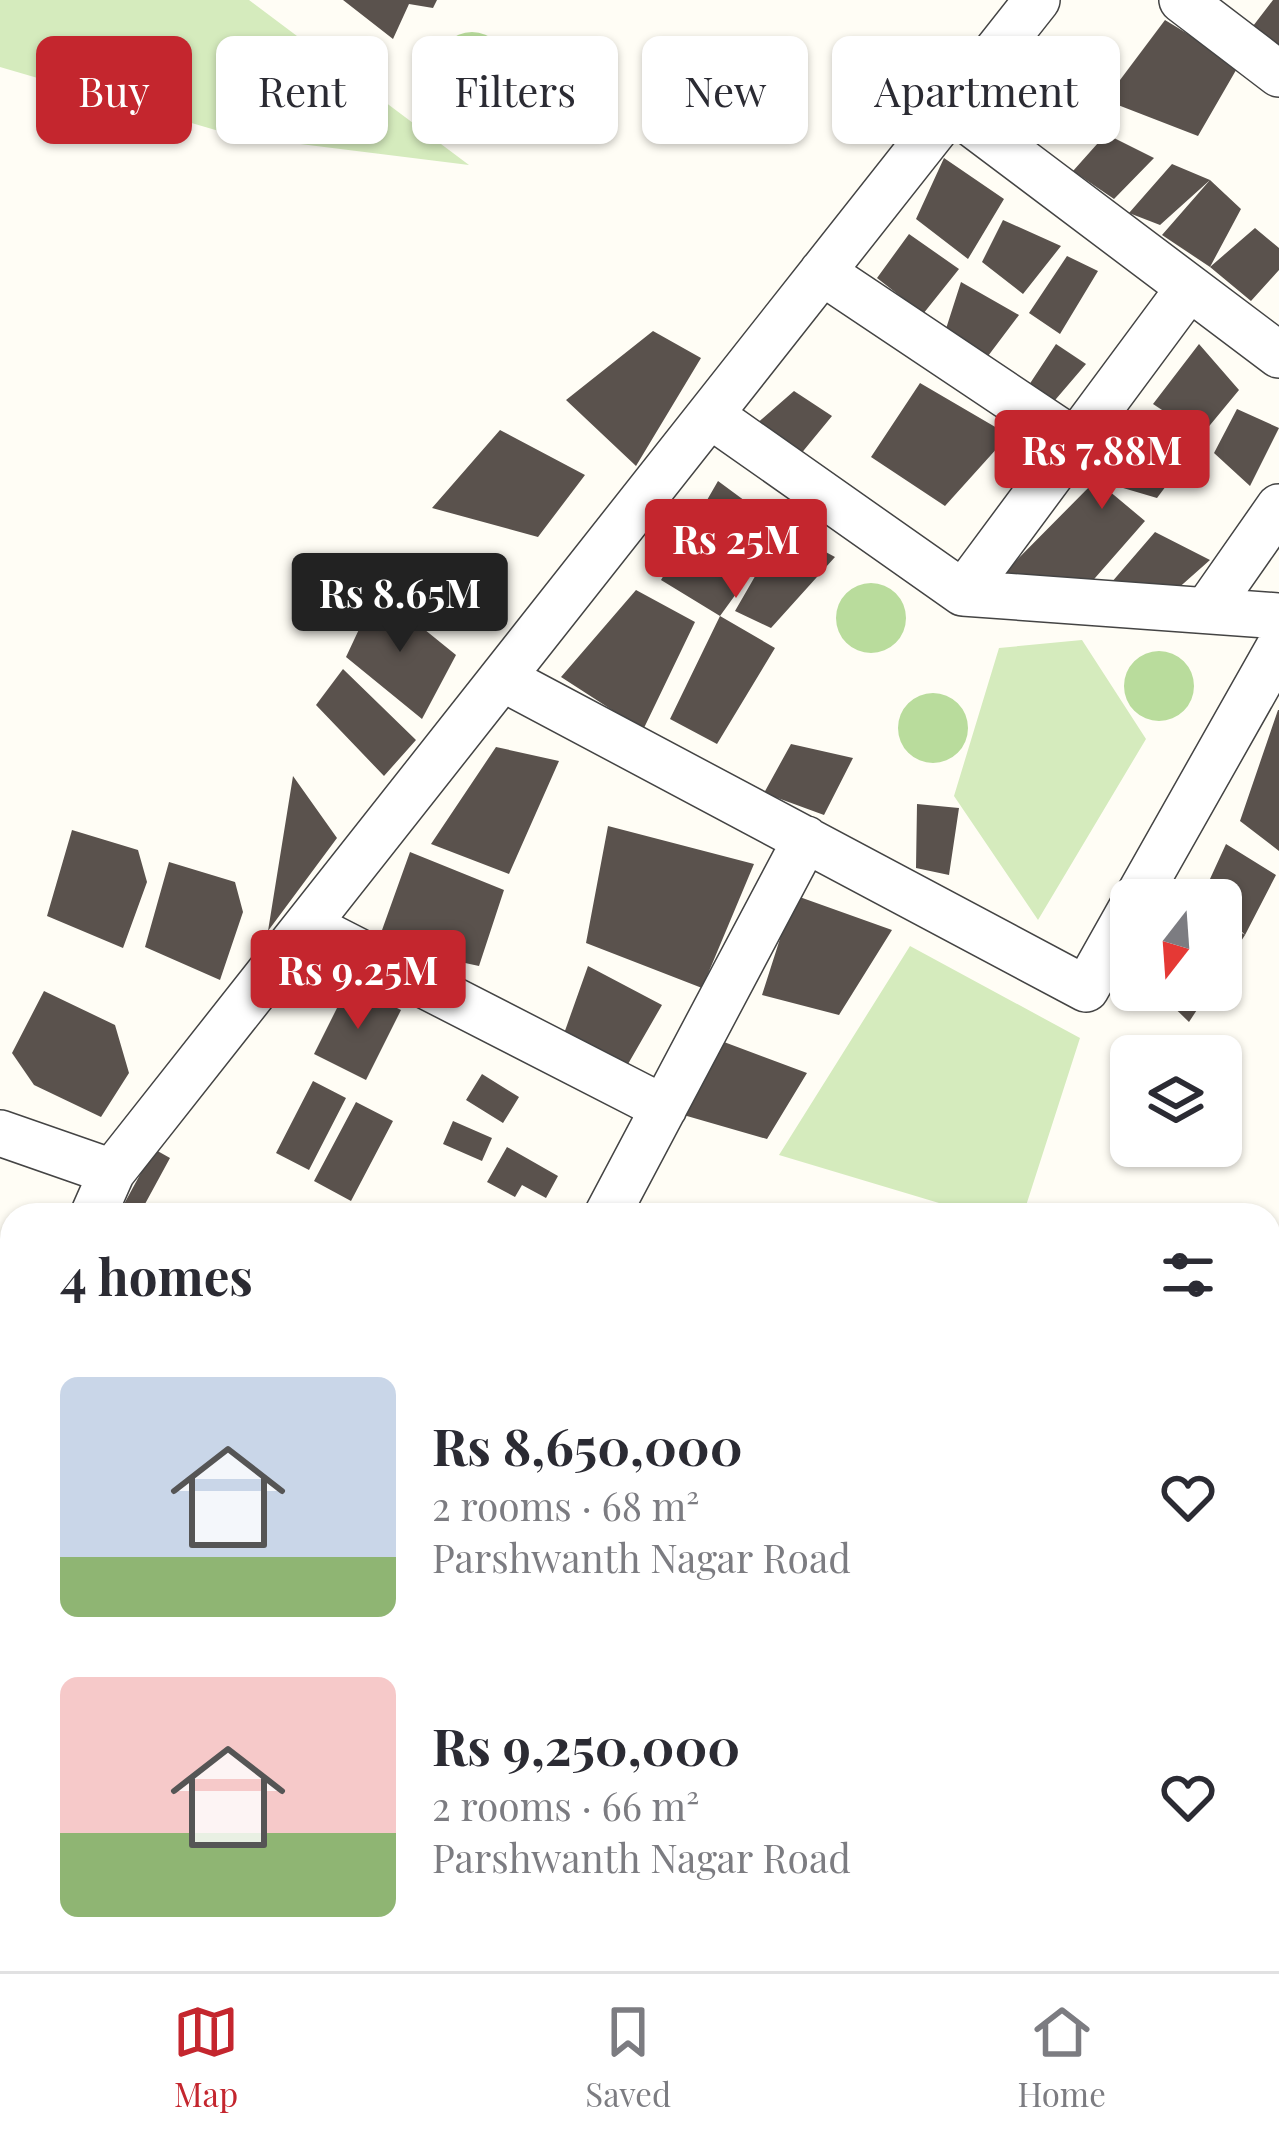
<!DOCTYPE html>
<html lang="en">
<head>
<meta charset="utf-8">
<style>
  body { margin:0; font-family:"Playfair Display",serif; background:#f2f2f3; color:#2b2b33; height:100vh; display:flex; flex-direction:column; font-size:45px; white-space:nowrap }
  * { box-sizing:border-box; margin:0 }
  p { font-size:39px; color:#7c7c81 }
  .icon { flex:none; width:66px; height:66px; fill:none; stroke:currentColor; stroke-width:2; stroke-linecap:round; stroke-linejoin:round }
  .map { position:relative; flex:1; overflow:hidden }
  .drawer { position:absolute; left:0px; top:1203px; width:1281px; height:768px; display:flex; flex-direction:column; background:#fff; border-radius:36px 36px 0 0; box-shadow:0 3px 9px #0004 }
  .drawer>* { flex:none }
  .banner { position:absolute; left:36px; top:36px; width:1209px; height:108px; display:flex; gap:24px }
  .needle { width:78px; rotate:197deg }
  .fabs { position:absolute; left:1110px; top:879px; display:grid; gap:24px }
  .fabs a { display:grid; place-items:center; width:132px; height:132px; border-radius:18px; background:#fff; box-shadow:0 3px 9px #0004; font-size:60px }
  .price { position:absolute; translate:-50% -102px; padding:0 27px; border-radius:12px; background:#c4262e; color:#fff; font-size:39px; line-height:78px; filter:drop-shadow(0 3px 6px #0008) }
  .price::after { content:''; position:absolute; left:50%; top:72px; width:36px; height:27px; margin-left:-18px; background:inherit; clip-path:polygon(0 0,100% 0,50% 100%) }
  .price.on { background:#222; color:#fff }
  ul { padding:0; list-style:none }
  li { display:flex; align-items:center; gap:36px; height:300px; padding:0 60px }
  li span { display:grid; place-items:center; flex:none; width:336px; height:240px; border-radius:18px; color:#555 }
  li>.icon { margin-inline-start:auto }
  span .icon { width:144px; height:144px; fill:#fffc; stroke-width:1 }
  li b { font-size:51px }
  h2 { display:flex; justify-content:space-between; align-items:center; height:144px; padding:0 60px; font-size:51px }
  .tag { padding:0 42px; border-radius:18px; background:#fff; box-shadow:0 3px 9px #0004; font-size:42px; line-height:108px }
  .tag.on { background:#c4262e; color:#fff }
  .menu { display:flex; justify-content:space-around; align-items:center; height:168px; border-top:3px solid #e1e1e2; background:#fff; font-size:33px; color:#7c7c81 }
  .menu a { display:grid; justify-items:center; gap:6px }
  .menu .on { color:#c4262e }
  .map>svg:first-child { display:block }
  .green { fill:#d5ebbd }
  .forest { fill:#b9dc9c }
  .building { fill:#5a524d }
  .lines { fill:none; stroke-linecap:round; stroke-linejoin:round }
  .street-casing { stroke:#444; stroke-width:48 }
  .street { stroke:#fff; stroke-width:45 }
  .rail-casing { stroke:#c4262e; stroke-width:14 }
  .rail { stroke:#fff; stroke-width:9; stroke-dasharray:27; stroke-linecap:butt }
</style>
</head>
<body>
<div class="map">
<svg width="1279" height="1971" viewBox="0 0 1279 1971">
  <rect width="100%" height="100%" fill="#fffdf5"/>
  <path class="green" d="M0,0H249L469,165L236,136L0,67Z
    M1082,640L1146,739L1038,920L954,796L999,648Z
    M910,946L1080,1038L1023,1215H979L779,1155Z"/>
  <path class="forest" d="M437 67a35 35 0 1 1 70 0a35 35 0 1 1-70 0Z
    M517 103a35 35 0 1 1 70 0a35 35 0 1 1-70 0Z
    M836 618a35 35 0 1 1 70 0a35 35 0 1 1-70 0Z
    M1124 686a35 35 0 1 1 70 0a35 35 0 1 1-70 0Z
    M898 728a35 35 0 1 1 70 0a35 35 0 1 1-70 0Z"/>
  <path class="building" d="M343,0H437L433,8L409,4L393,39Z
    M1273,0H1279V51L1250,30Z
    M1165,20L1239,65L1198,136L1105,100Z
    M1106,134L1154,158L1114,199L1073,171Z
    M944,158L1004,199L968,259L916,219Z
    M1172,164L1210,180L1160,225L1129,213Z
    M1210,180L1241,209L1210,267L1162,235Z
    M1003,220L1061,246L1023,294L982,262Z
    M1255,228L1279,248V270L1251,301L1210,267Z
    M909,234L959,269L923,314L877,278Z
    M1067,256L1098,271L1060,334L1029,313Z
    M961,282L1019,315L982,364L944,335Z
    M653,331L701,358L636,466L566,400Z
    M1056,344L1086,364L1050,406L1025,391Z
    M1199,344L1239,390L1201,436L1153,404Z
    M920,383L1009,435L945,506L871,457Z
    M794,391L832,416L795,461L755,425Z
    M1237,409L1279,428L1250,486L1214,453Z
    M1148,419L1190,454L1157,498L1096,480L1145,521L1088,586L998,579L1096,480L1098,461Z
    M500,430L585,475L538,537L432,508Z
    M718,481L783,529L835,557L771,628L735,611L780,533L720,616L775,648L717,744L670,719L720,616L661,580Z
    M1155,532L1210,560L1175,591L1111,583Z
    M636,590L695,622L643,730L561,677Z
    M377,591L456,655L422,719L346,657Z
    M343,669L416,740L384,776L316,705Z
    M1278,710H1279V851L1240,821Z
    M791,744L853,758L824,815L764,793Z
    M496,747L559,761L509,874L431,844Z
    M293,776L337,838L268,931Z
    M917,804L959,808L949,875L916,868Z
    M608,826L754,864L702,988L586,943Z
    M72,830L138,850L147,882L123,948L47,916Z
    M1226,844L1276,875L1245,935L1221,972V920L1245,935L1221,910V900H1212L1204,892Z
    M410,852L504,890L479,966L377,944Z
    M169,862L235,882L243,912L220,980L145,947Z
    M794,895L892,930L839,1015L762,995Z
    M588,966L662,1005L624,1071L561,1042Z
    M349,984L401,1010L366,1080L314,1054Z
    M1156,990H1210L1189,1022Z
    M44,991L115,1025L129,1073L101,1117L34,1085L12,1053Z
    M724,1042L807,1073L767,1139L680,1114Z
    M482,1074L519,1097L503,1123L466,1100Z
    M313,1081L346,1098L309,1170L276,1153Z
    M356,1102L393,1121L351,1201L314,1181Z
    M453,1121L492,1138L482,1161L443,1144Z
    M507,1147L558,1176L546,1198L522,1185L515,1197L487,1182Z
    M154,1149L170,1158L139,1215H118Z
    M0,1254L12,1258V1281L1,1315Z
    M1279,1606V1642L1272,1648L1269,1645V1615Z
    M1279,1819V1866L1269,1858V1825Z
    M1269,1865L1279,1877V1965L1273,1971H1098L1110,1959H1269Z"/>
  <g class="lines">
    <defs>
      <path id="street" d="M1182,0L1279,74
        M951,108L1279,355
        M822,272L1076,442
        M710,415L963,593L1279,616
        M963,593L1189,288
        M1207,610L1279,507
        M502,678L1086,989L1131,909
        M1136,900L1279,647
        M307,925L664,1108
        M0,1133L112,1172
        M93,1215L112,1172L1037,0
        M607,1215L806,839
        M0,1341L12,1345
        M0,1621L12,1641"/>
    </defs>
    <use href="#street" class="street-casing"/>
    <use href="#street" class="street"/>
    <defs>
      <path id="rail" d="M0,1750L12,1770
        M131,1959L139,1971"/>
    </defs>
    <use href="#rail" class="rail-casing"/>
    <use href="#rail" class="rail"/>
  </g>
</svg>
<div class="fabs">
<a><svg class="needle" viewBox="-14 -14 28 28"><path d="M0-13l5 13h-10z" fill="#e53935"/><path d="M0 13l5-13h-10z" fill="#7c7c81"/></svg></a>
<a><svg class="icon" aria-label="layers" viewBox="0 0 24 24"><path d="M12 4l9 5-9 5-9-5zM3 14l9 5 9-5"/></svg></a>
</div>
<b class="price" style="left:1102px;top:512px">Rs 7.88M</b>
<b class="price" style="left:736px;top:601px">Rs 25M</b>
<b class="price on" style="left:400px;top:655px">Rs 8.65M</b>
<b class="price" style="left:358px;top:1032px">Rs 9.25M</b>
<div class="banner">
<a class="tag on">Buy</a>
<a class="tag">Rent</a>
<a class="tag">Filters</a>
<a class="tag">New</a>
<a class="tag">Apartment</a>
</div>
<section class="drawer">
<h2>4 homes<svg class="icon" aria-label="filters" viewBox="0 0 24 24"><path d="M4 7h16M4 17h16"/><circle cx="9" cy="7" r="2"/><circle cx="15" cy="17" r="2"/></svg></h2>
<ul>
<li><span style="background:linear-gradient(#c9d6e8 75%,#8fb573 0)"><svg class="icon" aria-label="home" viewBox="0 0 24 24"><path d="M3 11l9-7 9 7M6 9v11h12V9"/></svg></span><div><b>Rs 8,650,000</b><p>2 rooms · 68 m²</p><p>Parshwanth Nagar Road</p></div><svg class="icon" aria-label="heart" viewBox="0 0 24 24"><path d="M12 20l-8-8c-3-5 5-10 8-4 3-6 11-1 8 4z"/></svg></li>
<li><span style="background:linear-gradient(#f6c9c9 65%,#8fb573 0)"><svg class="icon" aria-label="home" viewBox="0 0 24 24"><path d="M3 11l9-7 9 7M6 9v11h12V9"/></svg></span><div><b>Rs 9,250,000</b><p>2 rooms · 66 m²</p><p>Parshwanth Nagar Road</p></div><svg class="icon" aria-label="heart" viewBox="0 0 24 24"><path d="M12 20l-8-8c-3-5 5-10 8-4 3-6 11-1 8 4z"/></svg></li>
</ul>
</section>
</div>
<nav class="menu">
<a class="on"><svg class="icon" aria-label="map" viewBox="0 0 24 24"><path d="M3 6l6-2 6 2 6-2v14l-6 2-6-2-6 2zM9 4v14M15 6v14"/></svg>Map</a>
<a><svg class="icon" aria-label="saved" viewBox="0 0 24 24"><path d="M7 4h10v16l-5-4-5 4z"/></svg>Saved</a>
<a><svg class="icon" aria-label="home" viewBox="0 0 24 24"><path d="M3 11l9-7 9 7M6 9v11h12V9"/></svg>Home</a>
</nav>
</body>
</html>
